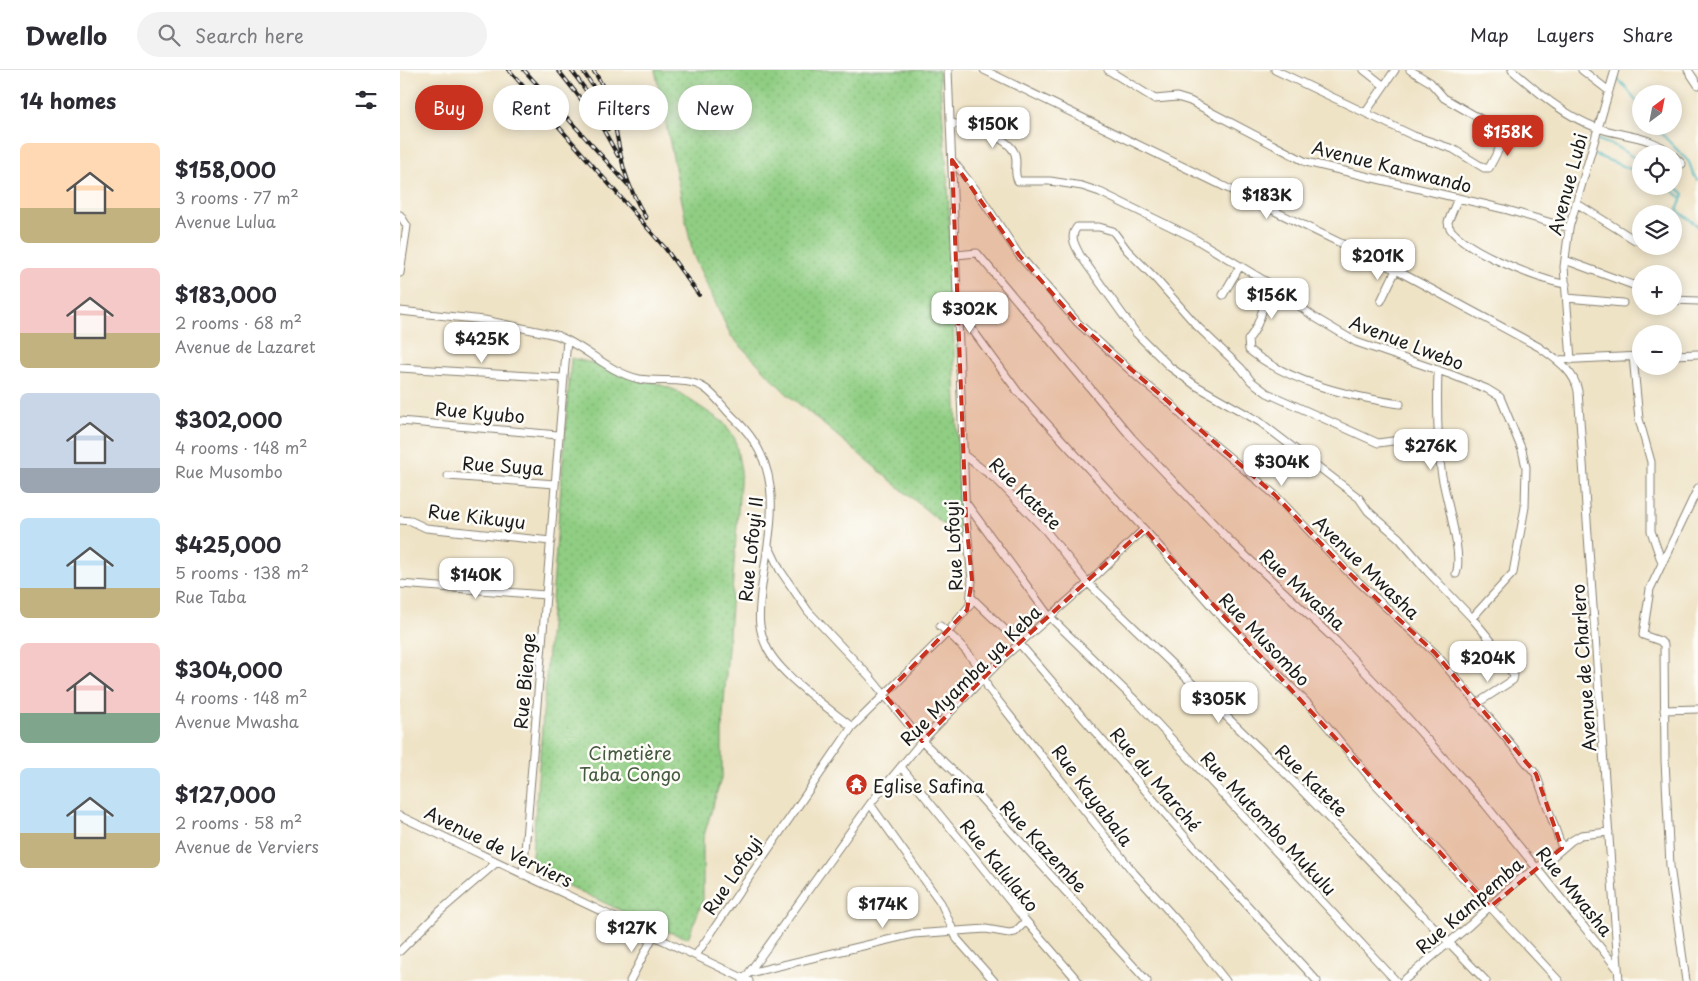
<!DOCTYPE html>
<html lang="en">
<head>
<meta charset="utf-8">
<style>
  body { margin:0; font-family:"Playpen Sans",sans-serif; background:#f2f2f3; color:#2b2b33; height:100vh; display:flex; flex-direction:column; font-size:19px; white-space:nowrap }
  * { box-sizing:border-box; margin:0 }
  p { font-size:16px; color:#7c7c81 }
  .icon { flex:none; width:28px; height:28px; fill:none; stroke:currentColor; stroke-width:2; stroke-linecap:round; stroke-linejoin:round }
  .map { position:relative; flex:1; overflow:hidden }
  .details { display:flex; flex-direction:column; background:#fff; width:400px }
  .details>* { flex:none }
  .hud { position:absolute; left:15px; top:15px; width:475px; height:45px; display:flex; gap:10px }
  .needle { width:32px; rotate:32deg }
  .controls { position:absolute; left:1232px; top:15px; display:grid; gap:10px }
  .controls a { display:grid; place-items:center; width:50px; height:50px; border-radius:50%; background:#fff; box-shadow:0 2px 12px #0003; font-size:25px }
  .price { position:absolute; translate:-50% -42px; padding:0 11px; border-radius:10px; background:#fff; color:#222; font-size:16px; line-height:32px; filter:drop-shadow(0 1px 2px #0008) }
  .price::after { content:''; position:absolute; left:50%; top:30px; width:15px; height:11px; margin-left:-8px; background:inherit; clip-path:polygon(0 0,100% 0,50% 100%) }
  .price.selected { background:#c8321e; color:#fff }
  ul { padding:0; list-style:none }
  li { display:flex; align-items:center; gap:15px; height:125px; padding:0 20px }
  li span { display:grid; place-items:center; flex:none; width:140px; height:100px; border-radius:8px; color:#555 }
  li>.icon { margin-inline-start:auto }
  span .icon { width:60px; height:60px; fill:#fffc; stroke-width:1 }
  li b { font-size:21px }
  h2 { display:flex; justify-content:space-between; align-items:center; height:60px; padding:0 20px; font-size:21px }
  .pill { padding:0 18px; border-radius:22px; background:#fff; box-shadow:0 2px 12px #0003; font-size:18px; line-height:45px }
  .pill.selected { background:#c8321e; color:#fff }
  header { display:flex; align-items:center; gap:30px; box-sizing:border-box; height:70px; padding:0 25px; background:#fff; border-bottom:1px solid #e1e1e2 }
  header strong { font-size:24px }
  nav { display:flex; gap:28px; margin-inline-start:auto; font-size:18px }
  .search { width:350px; height:45px; background:#f2f2f3; display:flex; align-items:center; gap:12px; box-sizing:border-box; padding:0 18px; border-radius:28px; color:#7c7c81; font-size:19px }
  main { display:flex; flex:1; min-height:0 }
  .map>svg:first-child { display:block }
  .grass { fill:url(#grass-dots); stroke:#567550 }
  .lines { fill:none; stroke-linecap:round; stroke-linejoin:round }
  .stream { stroke:#48b7c2; stroke-width:2 }
  .minor-casing { stroke:#868071; stroke-width:9 }
  .minor { stroke:#fff; stroke-width:7 }
  .rail-casing { stroke:#1c1c1c; stroke-width:4 }
  .rail { stroke:#fdfcf7; stroke-width:2; stroke-dasharray:5.5; stroke-linecap:butt }
  .marked { fill:#c8321e; fill-opacity:0.2; stroke:#c8321e; stroke-width:4; stroke-dasharray:10 6; stroke-linejoin:round }
  .labels { text-anchor:middle; dominant-baseline:central; stroke-width:5; stroke-linejoin:round; paint-order:stroke }
  .street-label { font-size:18px; fill:#1c1c1c; stroke:#fdfcf7 }
  .park-label { font-size:18px; fill:#455a40; stroke:#fdfcf7 }
  .poi-label { font-size:18px; fill:#1c1c1c; stroke:#fdfcf7; text-anchor:start }
</style>
</head>
<body>
<header>
<strong>Dwello</strong>
<div class="search"><svg class="icon" aria-label="search" viewBox="0 0 24 24"><circle cx="10" cy="10" r="6"/><path d="M15 15l6 6"/></svg>Search here</div>
<nav><a>Map</a><a>Layers</a><a>Share</a></nav>
</header>
<main>
<section class="details">
<h2>14 homes<svg class="icon" aria-label="filters" viewBox="0 0 24 24"><path d="M4 7h16M4 17h16"/><circle cx="9" cy="7" r="2"/><circle cx="15" cy="17" r="2"/></svg></h2>
<ul>
<li><span style="background:linear-gradient(#ffd9b3 65%,#c2b280 0)"><svg class="icon" aria-label="home" viewBox="0 0 24 24"><path d="M3 11l9-7 9 7M6 9v11h12V9"/></svg></span><div><b>$158,000</b><p>3 rooms · 77 m²</p><p>Avenue Lulua</p></div></li>
<li><span style="background:linear-gradient(#f6c9c9 65%,#c2b280 0)"><svg class="icon" aria-label="home" viewBox="0 0 24 24"><path d="M3 11l9-7 9 7M6 9v11h12V9"/></svg></span><div><b>$183,000</b><p>2 rooms · 68 m²</p><p>Avenue de Lazaret</p></div></li>
<li><span style="background:linear-gradient(#c9d6e8 75%,#9aa5b1 0)"><svg class="icon" aria-label="home" viewBox="0 0 24 24"><path d="M3 11l9-7 9 7M6 9v11h12V9"/></svg></span><div><b>$302,000</b><p>4 rooms · 148 m²</p><p>Rue Musombo</p></div></li>
<li><span style="background:linear-gradient(#bfe0f5 70%,#c2b280 0)"><svg class="icon" aria-label="home" viewBox="0 0 24 24"><path d="M3 11l9-7 9 7M6 9v11h12V9"/></svg></span><div><b>$425,000</b><p>5 rooms · 138 m²</p><p>Rue Taba</p></div></li>
<li><span style="background:linear-gradient(#f6c9c9 70%,#7fa58c 0)"><svg class="icon" aria-label="home" viewBox="0 0 24 24"><path d="M3 11l9-7 9 7M6 9v11h12V9"/></svg></span><div><b>$304,000</b><p>4 rooms · 148 m²</p><p>Avenue Mwasha</p></div></li>
<li><span style="background:linear-gradient(#bfe0f5 65%,#c2b280 0)"><svg class="icon" aria-label="home" viewBox="0 0 24 24"><path d="M3 11l9-7 9 7M6 9v11h12V9"/></svg></span><div><b>$127,000</b><p>2 rooms · 58 m²</p><p>Avenue de Verviers</p></div></li>
</ul>
</section>
<div class="map">
<svg width="1298" height="911" viewBox="0 0 1298 911">
  <defs>
    <pattern id="grass-dots" width="8" height="8" patternUnits="userSpaceOnUse" patternTransform="scale(1.25)"><rect width="8" height="8" fill="#90ce83"/><path d="M2 2h.1M6 6h.1" fill="none" stroke="#7cb071" stroke-width="1.8" stroke-linecap="round"/></pattern>
  </defs>
  <rect width="100%" height="100%" fill="#fdfcf7"/>
  <filter id="ink" filterUnits="userSpaceOnUse"><feTurbulence type="fractalNoise" baseFrequency=".02" numOctaves="2"/><feDisplacementMap in="SourceGraphic" scale="10" xChannelSelector="R" yChannelSelector="G"/><feConvolveMatrix kernelMatrix="1 2 1 2 8 2 1 2 1" color-interpolation-filters="sRGB"/></filter>
  <filter id="wash" filterUnits="userSpaceOnUse"><feTurbulence type="fractalNoise" baseFrequency=".0096" numOctaves="4" result="noise"/><feDisplacementMap in="SourceGraphic" scale="20" xChannelSelector="R" yChannelSelector="G"/><feGaussianBlur stdDeviation="1.12" result="paint"/><feColorMatrix in="noise" values="0 0 0 0 0 0 0 0 0 0 0 0 0 0 0 0 0 1.4 0 .05"/><feComposite in="paint" operator="in"/></filter>
  <g filter="url(#wash)">
    <rect width="100%" height="100%" fill="#efe3c6"/>
    <path class="grass" d="M255,0H539L548,114L561,469L386,323L331,266L293,185Z
      M171,288L214,298L275,320L323,352L335,369L341,400L322,660V705L303,769V830L288,868L262,860L131,798Z"/>
    <g class="lines">
      <path class="stream" d="M1106,0L1116,8
        M1215,7L1225,16L1241,38
        M1254,56L1289,92L1294,106L1298,110
        M1198,70L1215,76L1241,92
        M1195,85L1241,103
        M1274,115L1284,124L1283,128
        M1266,116L1282,128L1277,140L1298,156"/>
    </g>
  </g>
  <g filter="url(#ink)">
    <g class="lines">
      <defs>
        <path id="minor" d="M584,0L996,200L1139,277C1155,289 1174,300 1178,321L1219,911
          M708,0L755,29L777,27L790,31L906,92L1104,139L1169,158
          M875,0L1014,66L1053,79L1084,98H1089L1107,64L1044,28L1030,12L1010,0
          M964,0L983,15
          M1112,0C1137,21 1163,45 1195,57C1221,67 1249,64 1271,84
          M1182,0L1209,21
          M1288,0L1298,15
          M966,42L995,0
          M551,53C568,56 608,65 615,84C618,93 613,103 618,111H650L682,116L700,122L790,166L872,215L914,247L956,272L1052,305L1087,319L1100,327L1122,380L1126,397L1125,437L1113,503L1072,548
          M1274,86L1282,94
          M552,90L576,120L619,185L678,253L743,312L771,334L794,358L875,425L946,500L1035,583L1136,704L1162,778
          M1058,128L1048,152C1047,174 1145,213 1166,214
          M1176,133L1235,170
          M0,145L7,156L0,203
          M556,185L577,183L732,368L829,470L936,571L997,636L1085,734L1217,898
          M1165,190L1241,218
          M872,215C862,234 862,253 848,270L849,280C891,313 948,326 1000,334
          M823,225L840,196
          M1167,228L1223,233
          M1274,230L1298,231
          M981,231L996,200
          M558,240L618,322L744,459L816,541L913,639L971,709L1159,911
          M0,241L84,250L156,265C185,276 208,302 239,309C260,313 288,306 306,319C317,327 325,340 335,349C389,400 369,458 361,523C359,544 357,557 367,578C380,605 428,638 452,657
          M1274,285L1298,284
          M1233,286L1239,349L1251,392V461L1262,493
          M1157,290L1241,286
          M1171,290L1164,197L1169,158L1215,0
          M0,298L162,308
          M1038,300C1037,334 1037,366 1041,400C1044,425 1064,483 1056,504
          M0,351L158,365
          M1022,367L978,373L867,323L851,311L841,298L798,257L755,208L727,180L713,161L699,157H677C669,167 675,175 680,185L736,263L770,297L795,315L860,352L959,428L968,441L999,468L1028,502L1072,548L1092,572L1114,606L1113,610L1076,634
          M564,385L599,412L646,461L688,513L888,706L1086,911
          M48,406L155,414
          M566,433L649,546L740,635L996,911
          M0,450L11,451L26,458L151,471
          M369,477L380,500L408,541L469,606L522,671L578,725L747,911
          M0,514L146,525
          M572,528L619,573L792,775L917,911
          M540,556C559,571 581,595 588,618L734,803L782,856L826,911
          M1264,640L1298,639
          M501,697L626,851L678,911
          M470,734L541,833L557,869L594,911
          M0,746L349,911
          M123,805L167,270
          M0,881L39,842L97,792
          M296,885L452,657L548,562L570,535L572,510L566,449L548,0
          M349,903L513,864L586,859L609,863L615,862L626,851
          M230,911L254,865
          M343,911L470,734L522,671L603,588L688,513L744,459
          M1003,911L1070,855L1117,811L1150,789L1171,771L1181,765L1209,762
          M1286,911L1270,796L1265,690L1264,575L1260,571L1243,565L1250,519L1298,418"/>
      </defs>
      <use href="#minor" class="minor-casing"/>
      <use href="#minor" class="minor"/>
      <defs>
        <path id="rail" d="M109,0L265,178L299,225
          M124,0L228,115
          M158,0L199,52L218,86
          M171,0L202,42L208,59
          M182,0L201,28
          M193,0C214,29 215,65 224,99C229,116 237,133 246,148"/>
      </defs>
      <use href="#rail" class="rail-casing"/>
      <use href="#rail" class="rail"/>
    </g>
  </g>
  <path class="marked" d="M552,90L619,185L678,253L875,425L946,500L1035,583L1136,704L1162,778L1090,837L744,459L603,588L522,671L485,625L567,540L572,510L566,449Z"/>
  <defs>
    <symbol id="temple-disc" viewBox="-11 -11 22 22"><circle r="9.5" fill="#c8321e" stroke="#fdfcf7"/><path d="M0-6L5-2H3V0L6.5 2.5H4V6H1.5V3h-3V6H-4V2.5H-6.5L-3 0V-2H-5Z" fill="#fff"/></symbol>
  </defs>
  <g fill-rule="evenodd">
    <use href="#temple-disc" x="444" y="702" width="25" height="25"/>
  </g>
  <g class="labels">
    <g class="street-label">
      <text transform="translate(992 96) rotate(14)">Avenue Kamwando</text>
      <text transform="translate(1167 114) rotate(-75)">Avenue Lubi</text>
      <text transform="translate(1007 272) rotate(21)">Avenue Lwebo</text>
      <text transform="translate(80 342) rotate(5)">Rue Kyubo</text>
      <text transform="translate(103 395) rotate(4)">Rue Suya</text>
      <text transform="translate(626 423) rotate(45)">Rue Katete</text>
      <text transform="translate(77 446) rotate(7)">Rue Kikuyu</text>
      <text transform="translate(553 476) rotate(-93)">Rue Lofoyi</text>
      <text transform="translate(350 479) rotate(-84)">Rue Lofoyi II</text>
      <text transform="translate(967 497) rotate(44)">Avenue Mwasha</text>
      <text transform="translate(903 519) rotate(43)">Rue Mwasha</text>
      <text transform="translate(865 569) rotate(46)">Rue Musombo</text>
      <text transform="translate(1183 598) rotate(-94)">Avenue de Charlero</text>
      <text transform="translate(570 605) rotate(-45)">Rue Myamba ya Keba</text>
      <text transform="translate(124 611) rotate(-85)">Rue Bienge</text>
      <text transform="translate(756 709) rotate(50)">Rue du Marché</text>
      <text transform="translate(912 710) rotate(45)">Rue Katete</text>
      <text transform="translate(693 725) rotate(53)">Rue Kayabala</text>
      <text transform="translate(869 753) rotate(47)">Rue Mutombo Mukulu</text>
      <text transform="translate(99 776) rotate(26)">Avenue de Verviers</text>
      <text transform="translate(644 776) rotate(47)">Rue Kazembe</text>
      <text transform="translate(600 795) rotate(51)">Rue Kalulako</text>
      <text transform="translate(332 805) rotate(-56)">Rue Lofoyi</text>
      <text transform="translate(1175 821) rotate(51)">Rue Mwasha</text>
      <text transform="translate(1069 835) rotate(-41)">Rue Kampemba</text>
    </g>
    <g class="park-label">
      <text x="230" y="682">Cimetière<tspan x="230" dy="21">Taba Congo</tspan></text>
    </g>
    <g class="poi-label">
      <text x="473" y="715">Eglise Safina</text>
    </g>
  </g>
</svg>
<div class="controls">
<a><svg class="needle" viewBox="-14 -14 28 28"><path d="M0-13l5 13h-10z" fill="#e53935"/><path d="M0 13l5-13h-10z" fill="#7c7c81"/></svg></a>
<a><svg class="icon" aria-label="locate" viewBox="0 0 24 24"><circle cx="12" cy="12" r="6"/><path d="M12 2v4M12 18v4M2 12h4M18 12h4"/></svg></a>
<a><svg class="icon" aria-label="layers" viewBox="0 0 24 24"><path d="M12 4l9 5-9 5-9-5zM3 14l9 5 9-5"/></svg></a>
<a>+</a>
<a>−</a>
</div>
<b class="price" style="left:593px;top:79px">$150K</b>
<b class="price selected" style="left:1108px;top:87px">$158K</b>
<b class="price" style="left:867px;top:150px">$183K</b>
<b class="price" style="left:978px;top:211px">$201K</b>
<b class="price" style="left:872px;top:250px">$156K</b>
<b class="price" style="left:570px;top:264px">$302K</b>
<b class="price" style="left:82px;top:294px">$425K</b>
<b class="price" style="left:1031px;top:401px">$276K</b>
<b class="price" style="left:882px;top:417px">$304K</b>
<b class="price" style="left:76px;top:530px">$140K</b>
<b class="price" style="left:1088px;top:613px">$204K</b>
<b class="price" style="left:819px;top:654px">$305K</b>
<b class="price" style="left:483px;top:859px">$174K</b>
<b class="price" style="left:232px;top:883px">$127K</b>
<div class="hud">
<a class="pill selected">Buy</a>
<a class="pill">Rent</a>
<a class="pill">Filters</a>
<a class="pill">New</a>
</div>
</div>
</main>
</body>
</html>
